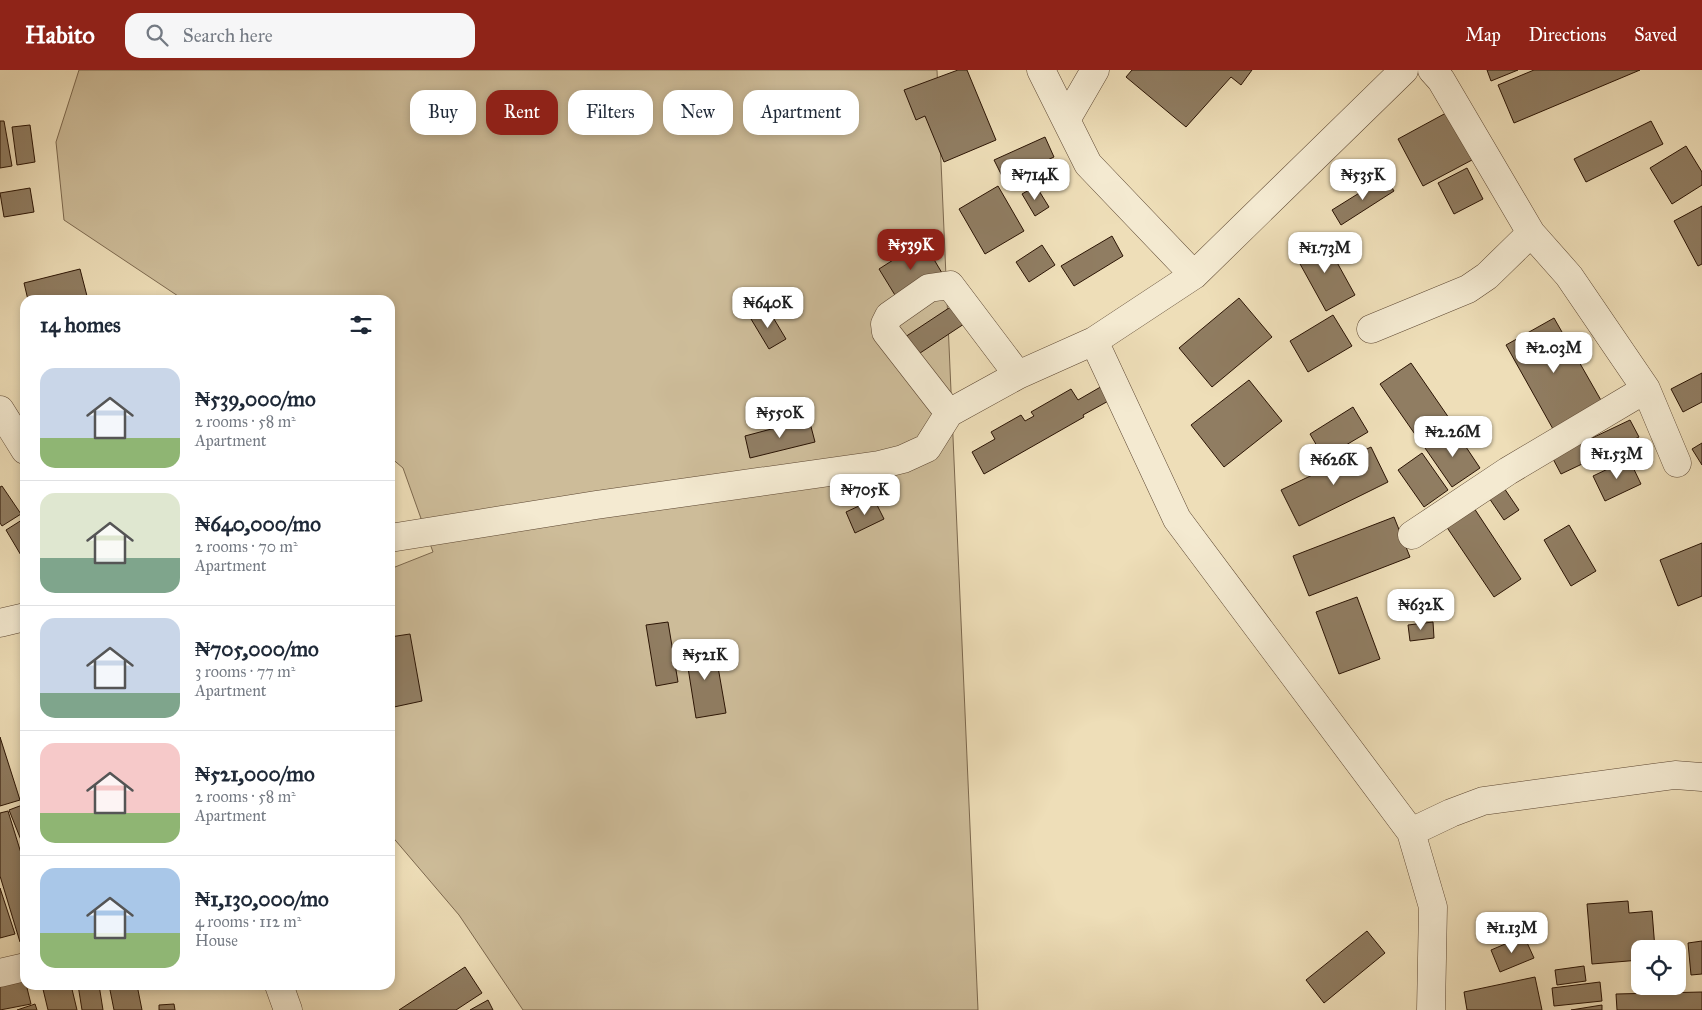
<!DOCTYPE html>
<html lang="en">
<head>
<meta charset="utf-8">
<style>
  body { margin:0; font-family:"IM FELL Great Primer",serif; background:#f6f6f7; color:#1f2937; height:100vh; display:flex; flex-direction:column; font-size:19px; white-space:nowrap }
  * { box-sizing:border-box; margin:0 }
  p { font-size:16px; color:#747a83 }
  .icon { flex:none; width:28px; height:28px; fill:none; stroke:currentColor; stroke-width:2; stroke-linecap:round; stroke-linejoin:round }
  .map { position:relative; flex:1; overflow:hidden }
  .details { position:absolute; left:20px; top:225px; width:375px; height:695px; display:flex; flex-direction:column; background:#fff; border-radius:15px; box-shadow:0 2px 8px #0003 }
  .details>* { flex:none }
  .banner { position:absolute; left:410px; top:20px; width:475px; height:45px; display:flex; gap:10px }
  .fabs { position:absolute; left:1631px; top:870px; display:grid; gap:10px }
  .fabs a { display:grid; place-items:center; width:55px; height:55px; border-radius:10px; background:#fff; box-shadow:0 2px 8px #0003; font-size:25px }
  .price { position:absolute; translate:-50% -42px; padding:0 11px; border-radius:10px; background:#fff; color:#222; font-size:16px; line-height:32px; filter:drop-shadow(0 1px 2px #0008) }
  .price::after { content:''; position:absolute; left:50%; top:30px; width:15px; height:11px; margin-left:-8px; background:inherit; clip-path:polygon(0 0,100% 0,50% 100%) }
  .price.active { background:#8f2418; color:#fff }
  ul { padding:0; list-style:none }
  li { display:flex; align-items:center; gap:15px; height:125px; padding:0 20px }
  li+li { border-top:1px solid #e0e1e3 }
  li span { display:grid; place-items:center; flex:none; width:140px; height:100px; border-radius:15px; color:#555 }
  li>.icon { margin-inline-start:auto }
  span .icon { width:60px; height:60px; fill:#fffc; stroke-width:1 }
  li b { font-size:21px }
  h2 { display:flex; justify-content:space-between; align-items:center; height:60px; padding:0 20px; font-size:21px }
  .tag { padding:0 18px; border-radius:15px; background:#fff; box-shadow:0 2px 8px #0003; font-size:18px; line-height:45px }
  .tag.active { background:#8f2418; color:#fff }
  header { display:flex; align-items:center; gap:30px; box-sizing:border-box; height:70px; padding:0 25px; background:#8f2418; color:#fff }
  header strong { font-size:24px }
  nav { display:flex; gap:28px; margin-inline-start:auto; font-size:18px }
  .search { width:350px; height:45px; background:#f6f6f7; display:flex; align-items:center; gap:12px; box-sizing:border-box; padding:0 18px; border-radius:15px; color:#747a83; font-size:19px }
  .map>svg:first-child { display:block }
  .green { fill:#cdbc99; stroke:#7c684e }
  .building { fill:#907d62; stroke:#2b1404 }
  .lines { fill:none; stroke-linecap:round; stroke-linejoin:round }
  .minor-casing { stroke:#5c4631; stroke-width:29 }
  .minor { stroke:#f4ead1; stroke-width:28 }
</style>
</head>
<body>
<header>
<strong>Habito</strong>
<div class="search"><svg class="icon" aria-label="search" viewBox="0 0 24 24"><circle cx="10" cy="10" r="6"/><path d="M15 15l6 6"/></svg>Search here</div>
<nav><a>Map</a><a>Directions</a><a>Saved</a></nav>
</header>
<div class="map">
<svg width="1702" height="940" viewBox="0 0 1702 940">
  <rect width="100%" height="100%" fill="#eedeb8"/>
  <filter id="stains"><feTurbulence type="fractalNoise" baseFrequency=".004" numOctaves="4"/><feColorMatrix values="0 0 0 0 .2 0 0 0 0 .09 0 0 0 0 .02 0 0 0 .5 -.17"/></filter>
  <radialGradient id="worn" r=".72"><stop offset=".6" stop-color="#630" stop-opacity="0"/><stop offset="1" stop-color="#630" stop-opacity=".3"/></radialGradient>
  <path class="green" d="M79,0H937L978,940H523L459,845L390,764V499L433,482L403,398L390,387V230H184L64,150L56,72Z"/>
  <path class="building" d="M958,0H967L996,70L944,92L925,46L916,50L904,20Z
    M1132,0H1252L1241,15L1231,7L1186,57L1126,7Z
    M1487,0H1518L1491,11Z
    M1534,0H1640L1514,53L1498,15Z
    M1446,43L1472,90L1423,116L1398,69Z
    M0,51H4L12,96L0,98Z
    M1651,51L1663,74L1586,112L1574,89Z
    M30,55L35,92L17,95L12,57Z
    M1045,67L1054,87L1004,110L994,90Z
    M1686,76L1702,102V115L1672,134L1650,98Z
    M1467,98L1483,129L1454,144L1438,113Z
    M1385,107L1394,121L1341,155L1332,140Z
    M998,116L1024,161L985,184L959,139Z
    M1036,116L1049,137L1035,146L1022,124Z
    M30,118L34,142L4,147L0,123Z
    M1702,136V194L1698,196L1674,151Z
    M1112,166L1123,186L1074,216L1061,196Z
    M1323,167L1355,225L1326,241L1294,183Z
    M923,171L942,203L898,230L879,199Z
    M1042,175L1055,195L1029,212L1016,192Z
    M80,199L87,226L72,230H28L24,213Z
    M1239,228L1272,267L1212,317L1179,278Z
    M955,234L967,252L911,289L899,271Z
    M768,239L786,269L769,279L751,249Z
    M1333,245L1352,276L1308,302L1290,271Z
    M1554,248L1602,332L1553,359L1506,275Z
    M1411,293L1449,348L1419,370L1380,314Z
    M1702,303V332L1683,342L1671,319Z
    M1249,310L1282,351L1224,397L1191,355Z
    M1104,315L1112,329L1083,345L1084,347L984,404L972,382L995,369L991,362L1021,345L1025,351L1034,346L1031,342L1071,319L1078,330Z
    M1353,337L1368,362L1324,388L1310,364Z
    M809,349L815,372L750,388L745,366Z
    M1630,350L1639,367L1561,404L1552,387Z
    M1454,359L1480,398L1452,417L1425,378Z
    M1702,373V395L1692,379Z
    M1371,377L1388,412L1299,456L1281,420Z
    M1422,383L1448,420L1424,437L1398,400Z
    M1629,389L1641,414L1605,431L1593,406Z
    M1502,415L1519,440L1504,450L1487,425Z
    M2,416L21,444L2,456L0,453V417Z
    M874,429L884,449L855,463L846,442Z
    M1474,438L1521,509L1494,527L1446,456Z
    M1394,447L1410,487L1309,526L1293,486Z
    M25,448V492L6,460Z
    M1569,455L1596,501L1571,516L1544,470Z
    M1702,473V526L1678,536L1660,490Z
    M1357,527L1380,589L1339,604L1316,542Z
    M668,552L678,612L656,616L646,555Z
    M1433,552L1434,568L1410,571L1408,555Z
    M410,564L422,631L394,637L390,616V567Z
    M714,574L726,643L696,648L685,579Z
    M0,667L20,730L0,736Z
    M25,734V780L9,740Z
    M8,741L25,796V870L20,872L0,806V743Z
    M0,818L15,864L0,868Z
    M1628,831L1629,843L1652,841L1655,879H1640V890L1592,894L1587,834Z
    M1367,861L1385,883L1324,933L1306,910Z
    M1524,866L1534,888L1500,902L1491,880Z
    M1702,871V904L1691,905L1688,873Z
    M1584,896L1586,911L1557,915L1555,900Z
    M465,897L482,923L456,940H399Z
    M1535,907L1542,940H1467L1464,922Z
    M25,910L31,934L0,940V912Z
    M1600,912L1602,931L1554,936L1552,918Z
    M42,915H71L77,940H48Z
    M78,915H99L103,940H82Z
    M109,915H137L142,940H114Z
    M1702,922V940H1617L1616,924Z
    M488,930L493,940H470Z
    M35,934L37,940H17Z
    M174,934L175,940H159V935Z
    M1602,935V940H1571Z"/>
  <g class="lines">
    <defs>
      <path id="minor" d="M1041,0L1088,94L1194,205
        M1432,0L1441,10L1531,163L1569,206L1646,319L1677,393
        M1066,50L1095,0
        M1371,259L1468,219L1487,206L1531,163
        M1094,271L1177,449L1411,762L1433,837L1431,940
        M0,340L25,380
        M949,343L886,262L885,254L889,246L929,218L950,215L1018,305
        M1412,465L1508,401L1646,319
        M390,468L596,435L879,395L903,389L927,378L949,343L1018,305L1094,271L1194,205L1404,0
        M0,553L25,547
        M1411,762L1451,743L1483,731L1675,705L1702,707
        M0,903L25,897
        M279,915L288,940"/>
    </defs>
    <use href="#minor" class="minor-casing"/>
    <use href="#minor" class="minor"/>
  </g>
  <rect width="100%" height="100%" filter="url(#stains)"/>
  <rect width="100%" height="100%" fill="url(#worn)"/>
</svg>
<div class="fabs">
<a><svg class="icon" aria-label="locate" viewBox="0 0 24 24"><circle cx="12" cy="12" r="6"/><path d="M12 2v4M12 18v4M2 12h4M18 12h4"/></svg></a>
</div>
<b class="price" style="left:1035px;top:131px">₦714K</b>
<b class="price" style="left:1363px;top:131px">₦535K</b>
<b class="price active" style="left:911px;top:201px">₦539K</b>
<b class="price" style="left:1325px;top:204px">₦1.73M</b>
<b class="price" style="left:768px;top:259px">₦640K</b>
<b class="price" style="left:1554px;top:304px">₦2.03M</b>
<b class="price" style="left:780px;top:369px">₦550K</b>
<b class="price" style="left:1453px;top:388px">₦2.26M</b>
<b class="price" style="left:1617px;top:410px">₦1.53M</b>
<b class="price" style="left:1334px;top:416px">₦626K</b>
<b class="price" style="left:865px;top:446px">₦705K</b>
<b class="price" style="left:1421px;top:561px">₦632K</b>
<b class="price" style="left:705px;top:611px">₦521K</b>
<b class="price" style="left:1512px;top:884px">₦1.13M</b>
<div class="banner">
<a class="tag">Buy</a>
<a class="tag active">Rent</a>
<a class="tag">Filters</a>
<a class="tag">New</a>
<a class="tag">Apartment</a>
</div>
<section class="details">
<h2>14 homes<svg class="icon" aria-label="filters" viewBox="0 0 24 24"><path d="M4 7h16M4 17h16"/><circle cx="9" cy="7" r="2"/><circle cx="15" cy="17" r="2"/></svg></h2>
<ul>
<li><span style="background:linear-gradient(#c9d6e8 70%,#8fb573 0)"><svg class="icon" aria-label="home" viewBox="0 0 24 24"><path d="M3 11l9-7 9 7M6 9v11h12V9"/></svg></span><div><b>₦539,000/mo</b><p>2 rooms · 58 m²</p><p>Apartment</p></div></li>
<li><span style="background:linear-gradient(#dfe7d0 65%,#7fa58c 0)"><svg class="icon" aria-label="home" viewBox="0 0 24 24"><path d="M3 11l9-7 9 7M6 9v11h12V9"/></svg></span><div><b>₦640,000/mo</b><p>2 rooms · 70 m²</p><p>Apartment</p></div></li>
<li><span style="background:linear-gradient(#c9d6e8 75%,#7fa58c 0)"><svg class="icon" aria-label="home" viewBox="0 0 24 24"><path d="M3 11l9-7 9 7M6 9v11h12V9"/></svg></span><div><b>₦705,000/mo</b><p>3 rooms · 77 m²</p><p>Apartment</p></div></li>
<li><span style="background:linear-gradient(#f6c9c9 70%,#8fb573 0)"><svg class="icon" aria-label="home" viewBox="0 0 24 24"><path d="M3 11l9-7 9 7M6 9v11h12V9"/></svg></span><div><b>₦521,000/mo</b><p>2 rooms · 58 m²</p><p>Apartment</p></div></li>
<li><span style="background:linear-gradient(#a9c7e8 65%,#8fb573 0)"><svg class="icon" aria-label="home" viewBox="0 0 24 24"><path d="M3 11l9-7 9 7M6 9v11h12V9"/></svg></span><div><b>₦1,130,000/mo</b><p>4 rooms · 112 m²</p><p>House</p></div></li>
</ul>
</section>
</div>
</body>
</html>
